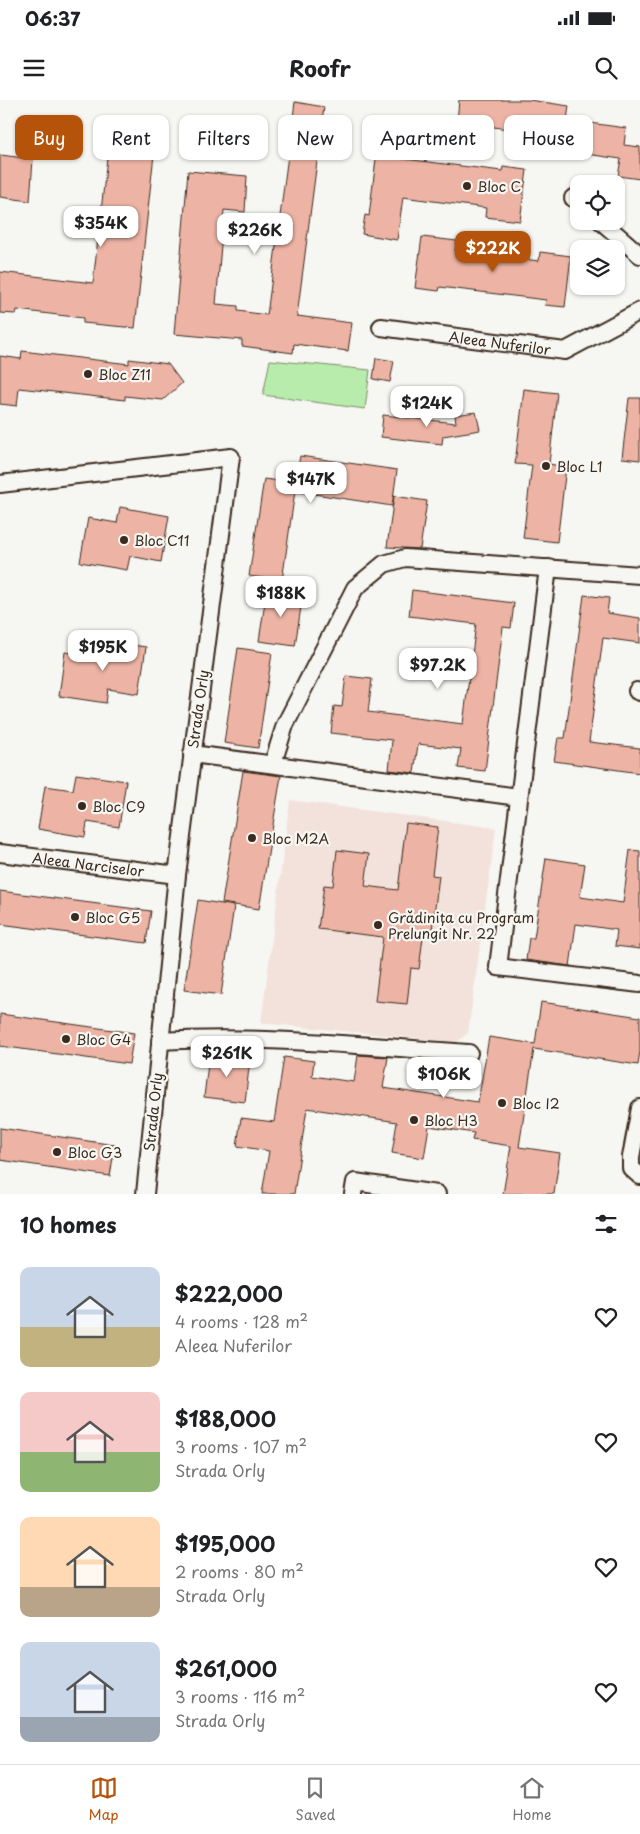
<!DOCTYPE html>
<html lang="en">
<head>
<meta charset="utf-8">
<style>
  body { margin:0; font-family:"Playpen Sans",sans-serif; background:#f2f2f2; color:#202124; height:100vh; display:flex; flex-direction:column; font-size:19px; white-space:nowrap }
  * { box-sizing:border-box; margin:0 }
  p { font-size:16px; color:#757577 }
  .icon { flex:none; width:28px; height:28px; fill:none; stroke:currentColor; stroke-width:2; stroke-linecap:round; stroke-linejoin:round }
  .map { position:relative; height:1094px; overflow:hidden }
  .details { display:flex; flex-direction:column; background:#fff; flex:1 }
  .details>* { flex:none }
  .hud { position:absolute; left:15px; top:15px; width:610px; height:45px; display:flex; gap:10px }
  .controls { position:absolute; left:570px; top:75px; display:grid; gap:10px }
  .controls a { display:grid; place-items:center; width:55px; height:55px; border-radius:10px; background:#fff; box-shadow:0 1px 4px #0004; font-size:25px }
  .price { position:absolute; translate:-50% -42px; padding:0 11px; border-radius:10px; background:#fff; color:#222; font-size:16px; line-height:32px; filter:drop-shadow(0 1px 2px #0008) }
  .price::after { content:''; position:absolute; left:50%; top:30px; width:15px; height:11px; margin-left:-8px; background:inherit; clip-path:polygon(0 0,100% 0,50% 100%) }
  .price.on { background:#b45309; color:#fff }
  ul { padding:0; list-style:none }
  li { display:flex; align-items:center; gap:15px; height:125px; padding:0 20px }
  li span { display:grid; place-items:center; flex:none; width:140px; height:100px; border-radius:10px; color:#555 }
  li>.icon { margin-inline-start:auto }
  span .icon { width:60px; height:60px; fill:#fffc; stroke-width:1 }
  li b { font-size:21px }
  h2 { display:flex; justify-content:space-between; align-items:center; height:60px; padding:0 20px; font-size:21px }
  .pill { padding:0 18px; border-radius:10px; background:#fff; box-shadow:0 1px 4px #0004; font-size:18px; line-height:45px }
  .pill.on { background:#b45309; color:#fff }
  .status { display:flex; justify-content:space-between; align-items:center; height:35px; padding:0 25px; background:#fff; direction:ltr }
  .status svg { height:14px; fill:currentColor }
  header { display:flex; justify-content:space-between; align-items:center; height:65px; padding:0 20px; background:#fff; font-size:22px; font-weight:700 }
  .tab-bar { display:flex; justify-content:space-around; align-items:center; height:70px; border-top:1px solid #e0e0e0; background:#fff; font-size:14px; color:#757577 }
  .tab-bar a { display:grid; justify-items:center; gap:2px }
  .tab-bar .on { color:#b45309 }
  .map>svg:first-child { display:block }
  .built { fill:#f3e2db }
  .green { fill:#b8ecad; stroke:#7a8b66 }
  .building { fill:#edb4a5; stroke:#3b2a1e }
  .lines { fill:none; stroke-linecap:round; stroke-linejoin:round }
  .minor-casing { stroke:#3b2a1e; stroke-width:20 }
  .minor { stroke:#f6f6f2; stroke-width:16 }
  .poi-dot { fill:#3b2a1e; stroke:#f6f6f2; stroke-width:2 }
  .labels { text-anchor:middle; dominant-baseline:central; stroke-width:4.5; stroke-linejoin:round; paint-order:stroke }
  .poi-label { font-size:14px; fill:#3b2a1e; stroke:#f6f6f2; text-anchor:start }
  .street-label { font-size:14px; fill:#3b2a1e; stroke:#f6f6f2 }
</style>
</head>
<body>
<div class="status"><b>06:37</b><svg viewBox="0 0 49 12"><path d="M0 12V9h3v3zM5 12V6h3v6zM10 12V3h3v9zM15 12V0h3v12zM26 1h20v11H26zM47 4h2v5h-2z"/></svg></div>
<header><svg class="icon" aria-label="menu" viewBox="0 0 24 24"><path d="M4 6h16M4 12h16M4 18h16"/></svg>Roofr<svg class="icon" aria-label="search" viewBox="0 0 24 24"><circle cx="10" cy="10" r="6"/><path d="M15 15l6 6"/></svg></header>
<div class="map">
<svg width="640" height="1094" viewBox="0 0 640 1094">
  <rect width="100%" height="100%" fill="#f6f6f2"/>
  <filter id="ink" filterUnits="userSpaceOnUse"><feTurbulence type="fractalNoise" baseFrequency=".02" numOctaves="2"/><feDisplacementMap in="SourceGraphic" scale="10" xChannelSelector="R" yChannelSelector="G"/><feConvolveMatrix kernelMatrix="1 2 1 2 8 2 1 2 1" color-interpolation-filters="sRGB"/></filter>
  <g filter="url(#ink)">
    <path class="built" d="M290,700L496,728L468,933L457,942L261,923Z"/>
    <path class="green" d="M270,260L370,270L365,309L263,295Z"/>
    <path class="building" d="M459,0H529L569,6L567,20L626,28L624,45L640,47V79L618,76L621,59L565,51L567,37L457,22Z
      M295,2L324,7L297,216L352,223L348,251L294,244L293,253L242,246V240L174,234L188,71L247,76L245,112L224,110L216,204L238,206V211L267,215Z
      M110,31L156,36L135,228L83,223V218L17,210L16,214L0,213V172L93,183Z
      M377,51L397,53L396,58L502,71L503,67L527,70L520,121L485,117L486,108L403,97L397,140L362,134L365,115L369,116Z
      M0,55L33,59L30,101L0,97Z
      M422,137L457,141L455,151L539,161L540,152L571,156L565,207L545,205L546,200L440,187L439,191L415,188Z
      M22,251L129,264V259L168,264L182,283L163,300L125,296V300L19,288L17,306L0,304V256L21,259Z
      M376,258L394,261L390,282L373,279Z
      M524,289L557,293L549,364L566,367L557,442L523,438L532,365L515,364Z
      M629,298H640V360L622,358Z
      M476,312L480,330L443,336L442,344L381,337L383,315L456,323L455,315Z
      M300,356L397,370L392,406L295,391L282,481L249,476L264,379L295,383Z
      M394,396L427,401L420,449L387,447Z
      M120,407L169,416L161,462L130,456L127,470L80,462L88,418L117,423Z
      M267,489L303,494L295,546L259,541Z
      M412,490L514,503L511,528L503,527L485,671L458,668L461,649L418,644L414,673L389,670L392,640L331,633L334,606L342,607L346,576L372,579L368,612L463,624L476,524L409,516Z
      M584,495L609,498L607,513L640,518V543L603,538L589,642L640,648V673L554,661L558,638H565Z
      M97,540L146,547L139,594L108,589L106,603L59,596L65,552L94,556Z
      M238,548L272,553L258,648L224,643Z
      M243,671L281,676L259,809L222,803Z
      M76,674L126,681L119,727L87,722L85,737L38,729L45,686L73,690Z
      M406,723L438,727L432,775L439,776L432,830L424,829L419,869L411,868L407,904L375,901L383,837L318,829L324,785L333,786L337,750L369,754L365,786L398,790Z
      M630,750L640,751V849L615,846L617,830L576,824L570,866L526,860L529,838H534L546,758L585,764L580,797L623,803Z
      M0,791L151,811L146,843L0,824Z
      M198,800L234,806L221,895L184,890Z
      M541,902L640,917V951L638,965L534,949L519,1047L560,1053L554,1094H503L511,1046L472,1040L474,1033L429,1026L424,1058L392,1053L397,1022L307,1008L294,1094H262L269,1051L237,1046L241,1018L274,1022L284,957L314,961L312,976L354,982L358,955L388,957L383,988L478,1002L489,937L535,944Z
      M0,914L134,933L129,964L0,946Z
      M209,955L250,959L245,1002L204,997Z
      M0,1028L115,1045L110,1076L0,1060Z"/>
    <g class="lines">
      <defs>
        <g id="minor">
          <path d="M573,98L579,102"/>
          <path d="M601,121L640,155"/>
          <path id="s1" d="M381,227L565,251L640,211"/>
          <path d="M0,384L231,357L177,775L145,1094"/>
          <path d="M548,468L498,867L640,884"/>
          <path d="M637,591L640,592"/>
          <path d="M192,654L519,697"/>
          <path d="M273,663L285,625L355,488L384,464L405,458L640,475"/>
          <path id="s2" d="M0,753L177,775"/>
          <path d="M160,941C263,935 366,946 469,953"/>
          <path d="M640,1008L631,1057V1068L640,1076"/>
          <path d="M353,1094L355,1082L437,1094"/>
        </g>
      </defs>
      <use href="#minor" class="minor-casing"/>
      <use href="#minor" class="minor"/>
    </g>
  </g>
  <g class="poi-dot">
    <circle cx="467" cy="86" r="5"/>
    <circle cx="88" cy="274" r="5"/>
    <circle cx="546" cy="366" r="5"/>
    <circle cx="124" cy="440" r="5"/>
    <circle cx="82" cy="706" r="5"/>
    <circle cx="252" cy="738" r="5"/>
    <circle cx="75" cy="817" r="5"/>
    <circle cx="378" cy="825" r="5"/>
    <circle cx="66" cy="939" r="5"/>
    <circle cx="502" cy="1003" r="5"/>
    <circle cx="414" cy="1020" r="5"/>
    <circle cx="57" cy="1052" r="5"/>
  </g>
  <g class="labels">
    <g class="poi-label">
      <text x="477" y="86">Bloc C</text>
      <text x="98" y="274">Bloc Z11</text>
      <text x="556" y="366">Bloc L1</text>
      <text x="134" y="440">Bloc C11</text>
      <text x="92" y="706">Bloc C9</text>
      <text x="262" y="738">Bloc M2A</text>
      <text x="85" y="817">Bloc G5</text>
      <text x="388" y="817">Grădinița cu Program<tspan x="388" dy="16">Prelungit Nr. 22</tspan></text>
      <text x="76" y="939">Bloc G4</text>
      <text x="512" y="1003">Bloc I2</text>
      <text x="424" y="1020">Bloc H3</text>
      <text x="67" y="1052">Bloc G3</text>
    </g>
    <g class="street-label">
      <text stroke="none"><textPath href="#s1" startOffset="120">Aleea Nuferilor</textPath></text>
      <text transform="translate(198 609) rotate(-82)">Strada Orly</text>
      <text stroke="none"><textPath href="#s2" startOffset="89">Aleea Narciselor</textPath></text>
      <text transform="translate(153 1012) rotate(-84)">Strada Orly</text>
    </g>
  </g>
</svg>
<div class="controls">
<a><svg class="icon" aria-label="locate" viewBox="0 0 24 24"><circle cx="12" cy="12" r="6"/><path d="M12 2v4M12 18v4M2 12h4M18 12h4"/></svg></a>
<a><svg class="icon" aria-label="layers" viewBox="0 0 24 24"><path d="M12 4l9 5-9 5-9-5zM3 14l9 5 9-5"/></svg></a>
</div>
<b class="price" style="left:101px;top:148px">$354K</b>
<b class="price" style="left:255px;top:155px">$226K</b>
<b class="price on" style="left:493px;top:173px">$222K</b>
<b class="price" style="left:427px;top:328px">$124K</b>
<b class="price" style="left:311px;top:404px">$147K</b>
<b class="price" style="left:281px;top:518px">$188K</b>
<b class="price" style="left:103px;top:572px">$195K</b>
<b class="price" style="left:438px;top:590px">$97.2K</b>
<b class="price" style="left:227px;top:978px">$261K</b>
<b class="price" style="left:444px;top:999px">$106K</b>
<div class="hud">
<a class="pill on">Buy</a>
<a class="pill">Rent</a>
<a class="pill">Filters</a>
<a class="pill">New</a>
<a class="pill">Apartment</a>
<a class="pill">House</a>
</div>
</div>
<section class="details">
<h2>10 homes<svg class="icon" aria-label="filters" viewBox="0 0 24 24"><path d="M4 7h16M4 17h16"/><circle cx="9" cy="7" r="2"/><circle cx="15" cy="17" r="2"/></svg></h2>
<ul>
<li><span style="background:linear-gradient(#c9d6e8 60%,#c2b280 0)"><svg class="icon" aria-label="home" viewBox="0 0 24 24"><path d="M3 11l9-7 9 7M6 9v11h12V9"/></svg></span><div><b>$222,000</b><p>4 rooms · 128 m²</p><p>Aleea Nuferilor</p></div><svg class="icon" aria-label="heart" viewBox="0 0 24 24"><path d="M12 20l-8-8c-3-5 5-10 8-4 3-6 11-1 8 4z"/></svg></li>
<li><span style="background:linear-gradient(#f6c9c9 60%,#8fb573 0)"><svg class="icon" aria-label="home" viewBox="0 0 24 24"><path d="M3 11l9-7 9 7M6 9v11h12V9"/></svg></span><div><b>$188,000</b><p>3 rooms · 107 m²</p><p>Strada Orly</p></div><svg class="icon" aria-label="heart" viewBox="0 0 24 24"><path d="M12 20l-8-8c-3-5 5-10 8-4 3-6 11-1 8 4z"/></svg></li>
<li><span style="background:linear-gradient(#ffd9b3 70%,#b9a48a 0)"><svg class="icon" aria-label="home" viewBox="0 0 24 24"><path d="M3 11l9-7 9 7M6 9v11h12V9"/></svg></span><div><b>$195,000</b><p>2 rooms · 80 m²</p><p>Strada Orly</p></div><svg class="icon" aria-label="heart" viewBox="0 0 24 24"><path d="M12 20l-8-8c-3-5 5-10 8-4 3-6 11-1 8 4z"/></svg></li>
<li><span style="background:linear-gradient(#c9d6e8 75%,#9aa5b1 0)"><svg class="icon" aria-label="home" viewBox="0 0 24 24"><path d="M3 11l9-7 9 7M6 9v11h12V9"/></svg></span><div><b>$261,000</b><p>3 rooms · 116 m²</p><p>Strada Orly</p></div><svg class="icon" aria-label="heart" viewBox="0 0 24 24"><path d="M12 20l-8-8c-3-5 5-10 8-4 3-6 11-1 8 4z"/></svg></li>
</ul>
</section>
<nav class="tab-bar">
<a class="on"><svg class="icon" aria-label="map" viewBox="0 0 24 24"><path d="M3 6l6-2 6 2 6-2v14l-6 2-6-2-6 2zM9 4v14M15 6v14"/></svg>Map</a>
<a><svg class="icon" aria-label="saved" viewBox="0 0 24 24"><path d="M7 4h10v16l-5-4-5 4z"/></svg>Saved</a>
<a><svg class="icon" aria-label="home" viewBox="0 0 24 24"><path d="M3 11l9-7 9 7M6 9v11h12V9"/></svg>Home</a>
</nav>
</body>
</html>
